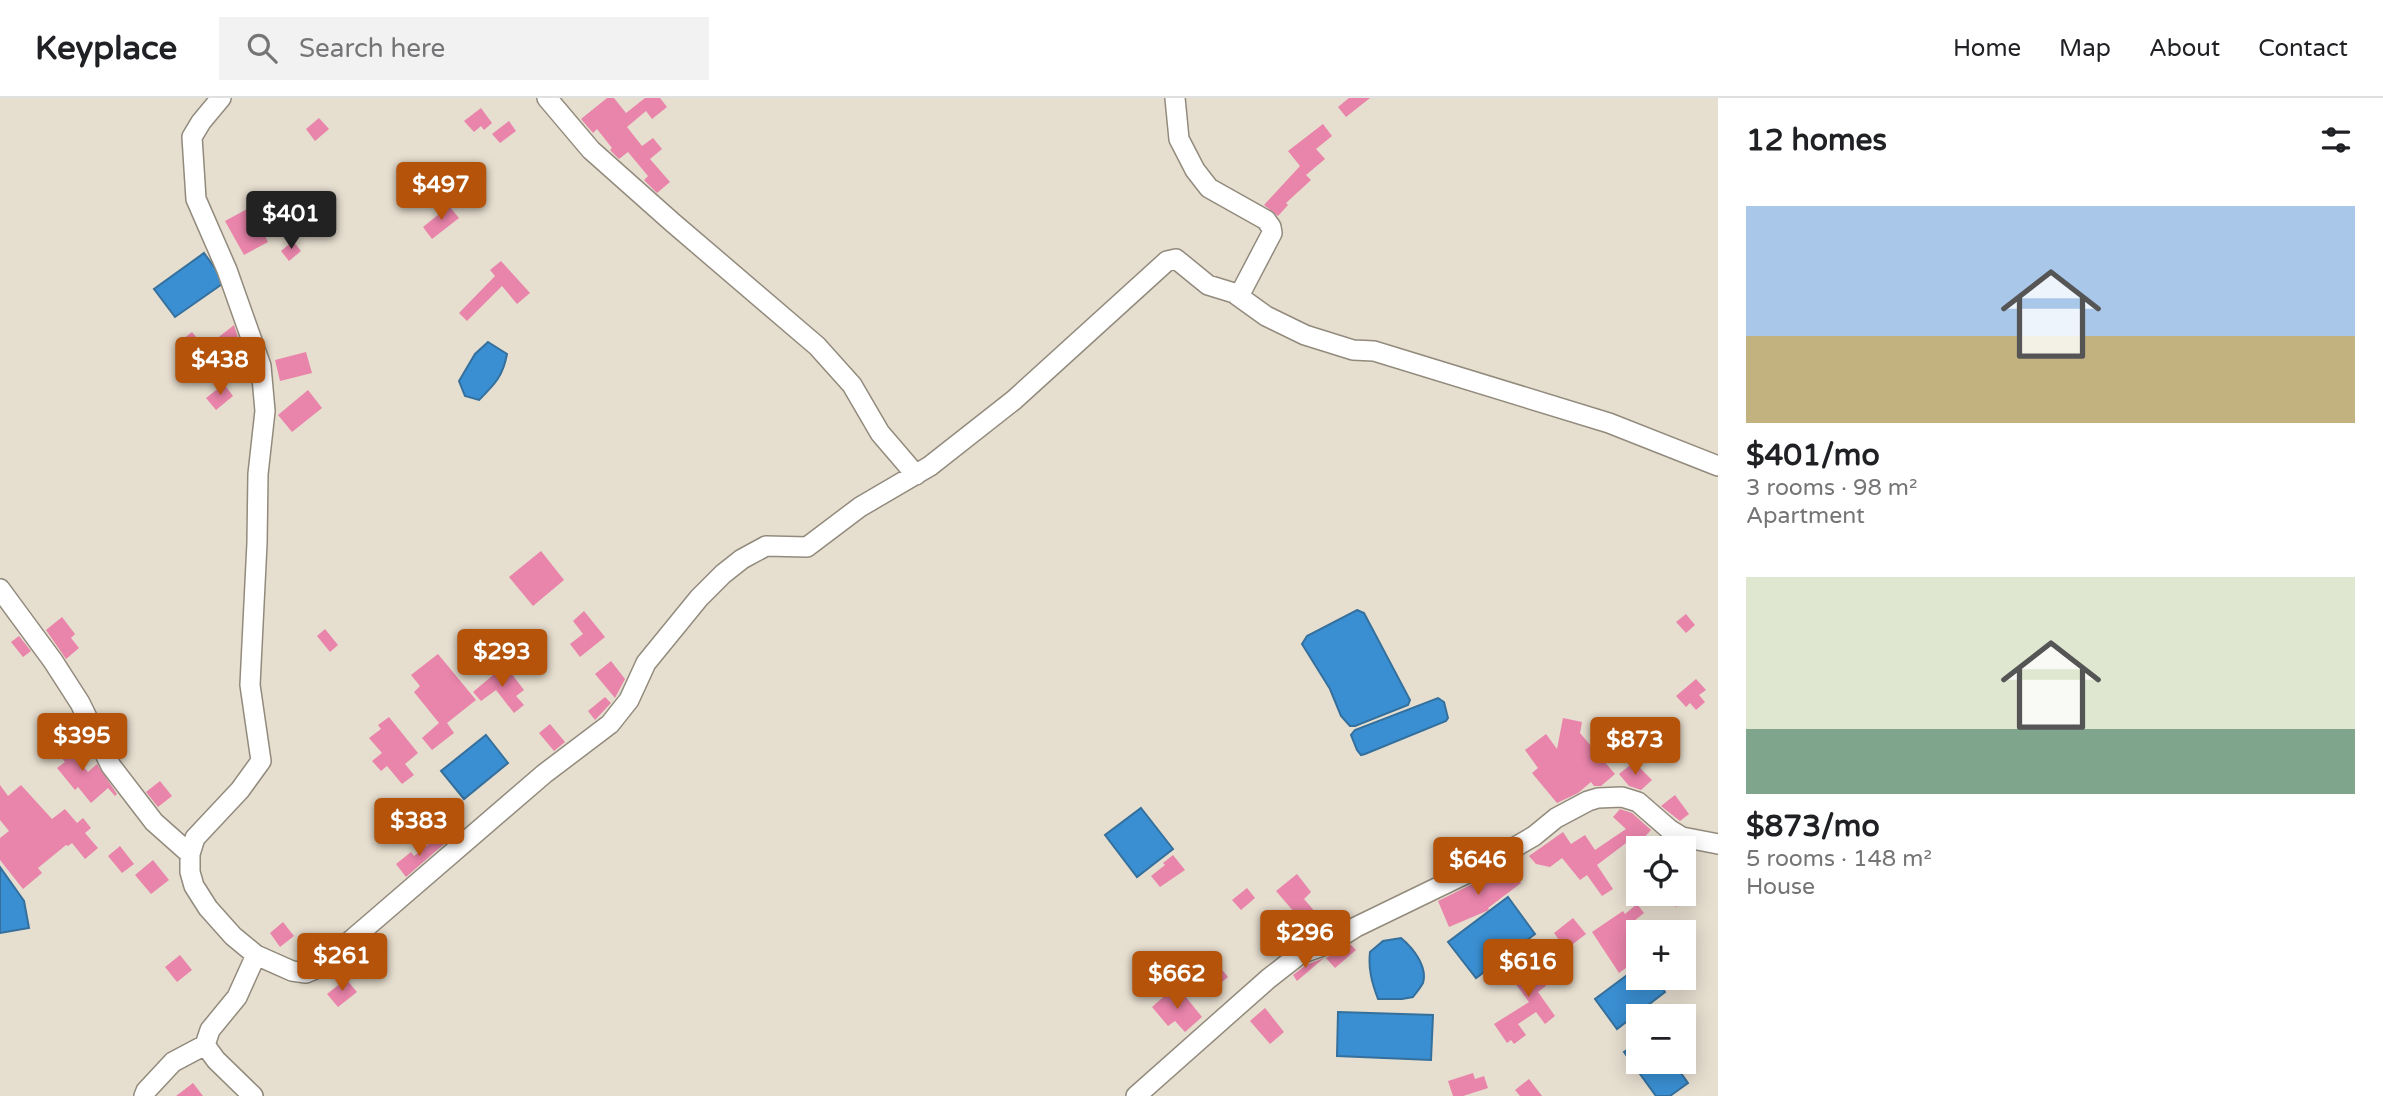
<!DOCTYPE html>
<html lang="en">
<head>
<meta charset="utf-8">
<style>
  body { margin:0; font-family:"Varela Round",sans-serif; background:#f2f2f2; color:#202124; height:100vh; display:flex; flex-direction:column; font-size:26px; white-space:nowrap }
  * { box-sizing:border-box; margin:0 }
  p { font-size:23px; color:#757577 }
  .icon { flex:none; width:38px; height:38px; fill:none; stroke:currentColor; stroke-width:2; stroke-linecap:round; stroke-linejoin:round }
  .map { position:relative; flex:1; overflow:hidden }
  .sheet { display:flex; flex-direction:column; background:#fff; width:665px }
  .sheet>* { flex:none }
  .tools { position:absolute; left:1626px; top:738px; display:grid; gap:14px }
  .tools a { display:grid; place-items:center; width:70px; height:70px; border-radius:0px; background:#fff; box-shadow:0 4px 18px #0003; font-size:35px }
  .price { position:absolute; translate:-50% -60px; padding:0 16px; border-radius:7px; background:#b45309; color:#fff; font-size:23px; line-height:46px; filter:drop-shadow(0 2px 4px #0008) }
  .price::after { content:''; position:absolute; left:50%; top:42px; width:21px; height:16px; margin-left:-10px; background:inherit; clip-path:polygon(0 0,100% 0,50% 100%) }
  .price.active { background:#222; color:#fff }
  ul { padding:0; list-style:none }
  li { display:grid; align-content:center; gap:14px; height:371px; padding:0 28px }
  li span { display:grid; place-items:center; height:217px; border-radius:0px; color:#555 }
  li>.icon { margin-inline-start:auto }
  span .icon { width:126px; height:126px; fill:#fffc; stroke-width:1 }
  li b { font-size:30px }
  h2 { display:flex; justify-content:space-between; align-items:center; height:84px; padding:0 28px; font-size:30px }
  header { display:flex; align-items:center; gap:42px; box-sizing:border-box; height:98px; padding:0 35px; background:#fff; border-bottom:2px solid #e0e0e0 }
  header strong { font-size:33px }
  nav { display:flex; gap:38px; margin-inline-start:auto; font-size:24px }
  .search { width:490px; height:63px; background:#f2f2f2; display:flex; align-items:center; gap:18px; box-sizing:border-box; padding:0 24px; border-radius:0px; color:#757577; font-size:26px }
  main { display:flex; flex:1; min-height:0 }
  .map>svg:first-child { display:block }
  .water { fill:#3a8fd2; stroke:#35709d; stroke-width:2 }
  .building { fill:#e984aa }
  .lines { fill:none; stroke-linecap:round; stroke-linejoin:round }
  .minor-casing { stroke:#928b7d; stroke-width:22 }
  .minor { stroke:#fff; stroke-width:19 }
</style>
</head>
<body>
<header>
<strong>Keyplace</strong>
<div class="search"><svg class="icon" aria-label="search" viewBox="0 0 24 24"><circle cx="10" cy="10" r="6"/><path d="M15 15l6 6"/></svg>Search here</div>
<nav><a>Home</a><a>Map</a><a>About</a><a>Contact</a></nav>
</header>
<main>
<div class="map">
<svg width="1718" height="998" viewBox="0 0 1718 998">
  <rect width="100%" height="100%" fill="#e6decf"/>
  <path class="water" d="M204,155L225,184L175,219L154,191Z
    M488,244L507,256C503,278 495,286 479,302L465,298L459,283L475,256Z
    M1357,512L1364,515L1410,602L1408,607L1355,628H1350L1341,618L1330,591L1302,546L1307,538Z
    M1438,600L1444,604L1448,620L1446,623L1365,656L1361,657L1357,652L1351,637L1355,632Z
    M486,637L508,665L464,701L441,673Z
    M1141,710L1173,751L1137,779L1105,737Z
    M0,769L24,803L29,830L0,835Z
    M1508,799L1535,836L1476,880L1448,844Z
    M1401,840C1412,849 1428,868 1423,885C1421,889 1416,895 1413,899L1402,901H1378C1372,885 1368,871 1370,854L1383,843Z
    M1638,869V880H1655L1665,894L1617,931L1595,901Z
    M1338,914L1433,917L1431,962L1337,958Z
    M1638,944V964H1673L1688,985L1670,998H1656L1624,954Z"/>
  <path class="building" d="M607,0H614L626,15L645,0H660L667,9L652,21L646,13L627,29L642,48L653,40L662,51L650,61L670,84L657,95L644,82L648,78L628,54L619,61L610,52L612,50L597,31L593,35L581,21Z
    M1349,0H1370L1346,19L1338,9Z
    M481,10L492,25L484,32L481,28L474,34L464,23Z
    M319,20L329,31L315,43L306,31Z
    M509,23L516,33L500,45L492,36Z
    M1323,26L1332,38L1316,51L1325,61L1306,77L1311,82L1286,105L1288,107L1278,118L1264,107L1300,68L1288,53Z
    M449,108L459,120L432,141L423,129Z
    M249,110L259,128L274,116L281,125L265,138L268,144L244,157L225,123Z
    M293,143L301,153L289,163L281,153Z
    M501,163L530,195L517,206L502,188L467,223L459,215L495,178L490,172Z
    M234,227L240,246L228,256L223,251L194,273L185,261L189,258L178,245L192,234L201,245L206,241L210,246Z
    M306,254L312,275L280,283L275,262Z
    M224,286L233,298L216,312L206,300Z
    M308,292L322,310L292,334L278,317Z
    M541,453L564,482L533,508L509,479Z
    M584,513L605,539L580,559L570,546L583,536L573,523Z
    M1686,516L1695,527L1686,535L1676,524Z
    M62,519L75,536L71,540L79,550L66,561L46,532Z
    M325,531L338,547L330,554L317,538Z
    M19,538L31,553L23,559L11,544Z
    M533,541L541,552L531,560L523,550Z
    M438,556L476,602L447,625L454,635L432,652L422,640L439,625L414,594L420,588L411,577Z
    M611,563L625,581L615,600L595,576Z
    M505,567L524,592L516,598L524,607L514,615L496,592L481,603L473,594Z
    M1696,581L1706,592L1699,597L1705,604L1696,612L1690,605L1686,609L1676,598Z
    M605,599L611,605L595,622L588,613Z
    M389,619L418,655L405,666L414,677L402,686L387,668L381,673L372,663L382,655L369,640L381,631L378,627Z
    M1563,620L1582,624L1580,635L1615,676L1601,688H1594L1591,684L1578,695L1557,705L1532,675L1538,670L1525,652L1546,636L1557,651Z
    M550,626L565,644L554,653L539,635Z
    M68,639L76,649L71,653L88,674L97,666L117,696L115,698L108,690L91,705L78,689L75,692L57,670L65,664L54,651Z
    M1634,664L1652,682L1641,692L1629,688L1619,676Z
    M160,683L172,698L158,709L146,694Z
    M0,687L8,698L21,687L52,721L65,711L77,725L83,720L91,730L85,735L98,750L85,761L72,745L68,748L66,747L38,770L42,775L23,791L0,762V740L9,733L0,722Z
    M1675,697L1689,716L1680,723L1661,708Z
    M1620,711L1632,715L1651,732L1640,744L1634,739L1597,767L1613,791L1602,798L1587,777L1580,782L1562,760L1550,769L1536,766L1529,758L1563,734L1571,746L1585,737L1595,752L1626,731L1613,719Z
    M438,739L444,746L406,779L396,766L411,754L414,758Z
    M120,748L134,766L122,775L108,758Z
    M1173,757L1185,772L1160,789L1151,778L1165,767L1163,765Z
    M153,762L169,782L151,796L135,777Z
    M1511,771L1521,785L1488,810L1489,812L1449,829L1438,803L1499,773L1502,777Z
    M1297,776L1311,794L1304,801L1330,831L1309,840L1291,818L1295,815L1276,793Z
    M1247,790L1255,800L1241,812L1232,802Z
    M1665,796H1691L1676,809Z
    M1637,806L1644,815L1634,823L1638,828V856L1628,864L1630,867L1619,875L1592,834L1623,813L1625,816Z
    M1573,820L1586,836L1569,849L1567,847L1564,849L1554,835Z
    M283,824L294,838L280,849L270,835Z
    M1351,847L1356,852L1335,870L1326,860Z
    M1539,850L1549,865L1545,868L1552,878L1543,884L1546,888L1538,894L1555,918L1545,926L1536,914L1518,926L1526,937L1514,946L1511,942L1507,945L1494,926L1529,904L1512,881L1533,865L1528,858Z
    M180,857L192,872L177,884L165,869Z
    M1210,857L1228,879L1211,893L1193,871Z
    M1324,860L1297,883L1293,877L1306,867Z
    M346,881L357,894L338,909L327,896Z
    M1170,893L1179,903L1185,898L1202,919L1185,934L1175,923L1168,928L1152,909Z
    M1265,910L1284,934L1270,946L1250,923Z
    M1473,975L1475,981L1484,978L1488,990L1463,998H1453L1448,983Z
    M1529,981L1542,998H1520L1515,992Z
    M193,985L203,998H176Z"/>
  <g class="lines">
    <defs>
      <path id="minor" d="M221,0L201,24L192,39L196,101L227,172L261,268L265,313L258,376L257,445L250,587L261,663L240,692L195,740L190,756V774L194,788L208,810L233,838L256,857L292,873L306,875L320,869L544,676L610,626L629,602L646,565L699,500L723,476L742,461L766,448L807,449L860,409L930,368L1014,302L1167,163L1176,161L1208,187L1234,195L1266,218L1305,237L1353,252L1374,253L1609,325L1718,368
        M547,0L591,52L672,124L817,248L852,287L880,335L916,377
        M1175,0L1179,41L1195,72L1209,90L1266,122L1271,129L1272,135L1239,198
        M0,491L53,563L80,605L111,668L154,724L190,756
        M144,998L146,993L173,964L205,947
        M253,998L216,962L205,947L210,932L237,899L256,857
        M1136,998L1268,881L1300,856L1331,845L1356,829L1486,766L1534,738L1556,720L1588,703L1598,700L1622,699L1638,704L1669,731L1682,739L1718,746"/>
    </defs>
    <use href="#minor" class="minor-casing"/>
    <use href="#minor" class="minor"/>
  </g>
</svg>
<div class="tools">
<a><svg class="icon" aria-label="locate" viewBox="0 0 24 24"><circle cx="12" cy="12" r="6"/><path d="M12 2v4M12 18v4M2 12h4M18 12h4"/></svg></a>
<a>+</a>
<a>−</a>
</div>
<b class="price" style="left:441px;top:124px">$497</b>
<b class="price active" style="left:291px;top:153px">$401</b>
<b class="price" style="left:220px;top:299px">$438</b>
<b class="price" style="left:502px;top:591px">$293</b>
<b class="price" style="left:82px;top:675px">$395</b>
<b class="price" style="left:1635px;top:679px">$873</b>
<b class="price" style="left:419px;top:760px">$383</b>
<b class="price" style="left:1478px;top:799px">$646</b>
<b class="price" style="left:1305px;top:872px">$296</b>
<b class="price" style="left:342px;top:895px">$261</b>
<b class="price" style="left:1528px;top:901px">$616</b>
<b class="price" style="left:1177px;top:913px">$662</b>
</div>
<section class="sheet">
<h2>12 homes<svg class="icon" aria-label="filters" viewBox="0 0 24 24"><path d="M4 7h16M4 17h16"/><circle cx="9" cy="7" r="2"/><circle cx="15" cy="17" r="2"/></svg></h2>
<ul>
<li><span style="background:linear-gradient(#a9c7e8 60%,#c2b280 0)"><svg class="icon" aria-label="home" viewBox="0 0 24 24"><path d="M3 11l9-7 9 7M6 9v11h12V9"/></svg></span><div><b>$401/mo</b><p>3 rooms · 98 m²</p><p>Apartment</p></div></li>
<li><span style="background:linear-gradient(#dfe7d0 70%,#7fa58c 0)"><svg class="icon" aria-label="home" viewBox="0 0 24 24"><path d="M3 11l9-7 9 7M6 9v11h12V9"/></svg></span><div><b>$873/mo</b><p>5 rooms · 148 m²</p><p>House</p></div></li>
</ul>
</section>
</main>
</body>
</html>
